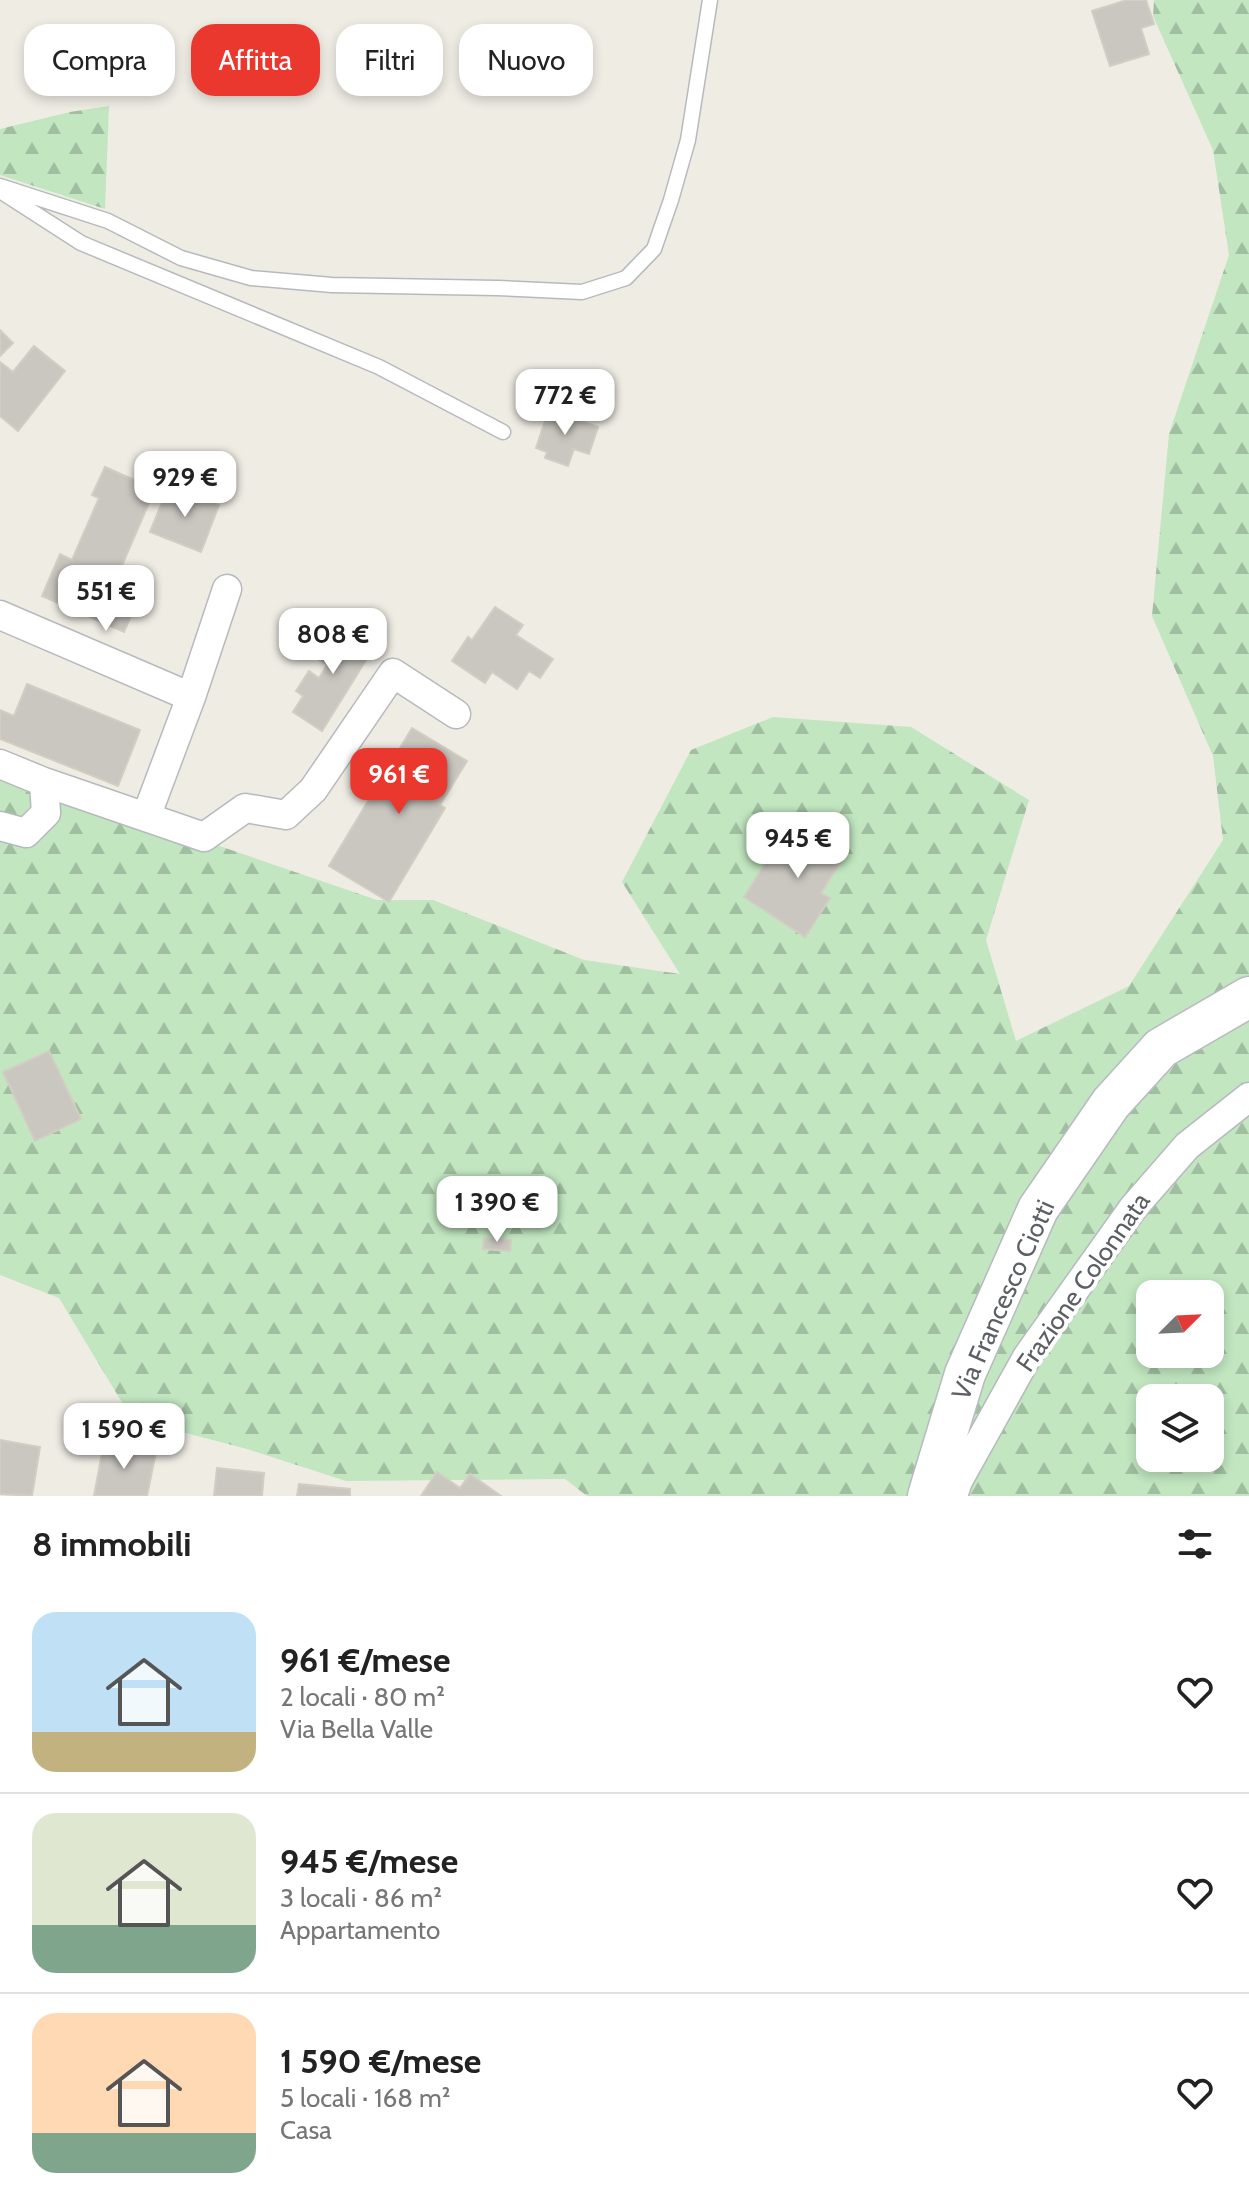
<!DOCTYPE html>
<html lang="it">
<head>
<meta charset="utf-8">
<style>
  body { margin:0; font-family:Cabin,sans-serif; background:#f6f6f6; color:#222; height:100vh; display:flex; flex-direction:column; font-size:30px; white-space:nowrap }
  * { box-sizing:border-box; margin:0 }
  p { font-size:26px; color:#767676 }
  .icon { flex:none; width:44px; height:44px; fill:none; stroke:currentColor; stroke-width:2; stroke-linecap:round; stroke-linejoin:round }
  .map { position:relative; height:1496px; overflow:hidden }
  .details { display:flex; flex-direction:column; background:#fff; flex:1 }
  .details>* { flex:none }
  .hud { position:absolute; left:24px; top:24px; width:800px; height:72px; display:flex; gap:16px }
  .needle { width:52px; rotate:66deg }
  .buttons { position:absolute; left:1136px; top:1280px; display:grid; gap:16px }
  .buttons a { display:grid; place-items:center; width:88px; height:88px; border-radius:16px; background:#fff; box-shadow:0 4px 12px #0003; font-size:40px }
  .price { position:absolute; translate:-50% -68px; padding:0 18px; border-radius:16px; background:#fff; color:#222; font-size:26px; line-height:52px; filter:drop-shadow(0 2px 4px #0008) }
  .price::after { content:''; position:absolute; left:50%; top:48px; width:24px; height:18px; margin-left:-12px; background:inherit; clip-path:polygon(0 0,100% 0,50% 100%) }
  .price.active { background:#ea382e; color:#fff }
  ul { padding:0; list-style:none }
  li { display:flex; align-items:center; gap:24px; height:200px; padding:0 32px }
  li+li { border-top:2px solid #e0e0e0 }
  li span { display:grid; place-items:center; flex:none; width:224px; height:160px; border-radius:24px; color:#555 }
  li>.icon { margin-inline-start:auto }
  span .icon { width:96px; height:96px; fill:#fffc; stroke-width:1 }
  li b { font-size:34px }
  h2 { display:flex; justify-content:space-between; align-items:center; height:96px; padding:0 32px; font-size:34px }
  .chip { padding:0 28px; border-radius:24px; background:#fff; box-shadow:0 4px 12px #0003; font-size:28px; line-height:72px }
  .chip.active { background:#ea382e; color:#fff }
  .map>svg:first-child { display:block }
  .forest { fill:url(#forest-firs); fill-rule:evenodd }
  .building { fill:#cac7c1; stroke:#d3cdc2; stroke-width:2 }
  .lines { fill:none; stroke-linecap:round; stroke-linejoin:round }
  .lane-casing { stroke:#b6babe; stroke-width:17 }
  .street-casing { stroke:#b6babe; stroke-width:31 }
  .secondary-casing { stroke:#b7bbc0; stroke-width:43 }
  .lane { stroke:#fff; stroke-width:14 }
  .street { stroke:#fff; stroke-width:28 }
  .secondary { stroke:#fff; stroke-width:40 }
  .labels { text-anchor:middle; dominant-baseline:central; stroke-width:8; stroke-linejoin:round; paint-order:stroke }
  .street-label { font-size:26px; fill:#5c6065; stroke:#fff }
</style>
</head>
<body>
<div class="map">
<svg width="1249" height="1496" viewBox="0 0 1249 1496">
  <defs>
    <pattern id="forest-firs" width="22" height="20" patternUnits="userSpaceOnUse" patternTransform="scale(2)"><rect width="22" height="20" fill="#c1e6c0"/><path d="M5 1l3.5 6h-7zM16 11l3.5 6h-7z" fill="#a0bea0"/></pattern>
  </defs>
  <rect width="100%" height="100%" fill="#efece4"/>
  <path class="forest" d="M1154,0H1249V1496H587L565,1479L346,1481L247,1449L132,1419L59,1298L0,1275V771L377,900H433L584,960L680,974L622,882L691,750L773,717L911,727L1029,800L986,940L1016,1041L1129,986L1223,840L1213,756L1152,616L1169,434L1229,255L1213,150L1153,16ZM1150,1294H1210V1354H1150ZM1150,1398H1210V1458H1150Z
    M109,106L105,209L0,175V129L70,112Z"/>
  <path class="building" d="M1127,0H1146L1154,24L1141,28L1149,54L1110,66L1092,11Z
    M0,330L13,343L0,356Z
    M34,346L65,371L18,431L0,416V362L13,372Z
    M549,409L598,427L589,454L574,449L568,466L545,458L547,452L536,448Z
    M105,467L155,489L117,577L143,589L124,632L42,596L60,554L72,560L99,498L92,495Z
    M169,485L219,505L201,552L150,532Z
    M495,607L523,625L516,635L553,659L540,678L529,671L517,689L492,672L485,683L452,661L468,637L472,640Z
    M341,622L376,644L322,731L293,712L303,696L296,691L309,671L319,678L327,665L318,659Z
    M27,684L140,730L118,786L0,739V710L14,716Z
    M412,728L467,761L440,805L445,808L389,902L329,866Z
    M802,822L847,852L821,893L830,898L805,937L744,897L768,859L775,863Z
    M49,1051L81,1119L35,1141L3,1072Z
    M484,1238L511,1240L510,1251L483,1249Z
    M0,1440L40,1447L32,1496L0,1494Z
    M104,1442L156,1452L147,1496H94Z
    M217,1468L264,1473L262,1496H214Z
    M437,1472L460,1488L470,1474L501,1496H421Z
    M299,1484L350,1489V1496H297Z"/>
  <g class="lines">
    <defs>
      <path id="lane" d="M0,186L108,221L181,258L251,278L332,285L497,288L582,292L626,278L654,249L671,200L688,140L710,0
        M0,191L81,243L379,367L503,432"/>
      <path id="street" d="M0,615L191,697
        M0,764L44,782L46,813L26,833L0,826
        M44,782L204,837L245,808L286,815L313,790L393,673L456,714
        M146,817L191,697L227,589
        M953,1496L958,1481L1027,1357L1133,1208L1187,1146L1249,1097"/>
      <path id="secondary" d="M928,1496L965,1374L1038,1209L1111,1103L1161,1048L1249,997"/>
    </defs>
    <use href="#lane" class="lane-casing"/>
    <use href="#street" class="street-casing"/>
    <use href="#secondary" class="secondary-casing"/>
    <use href="#lane" class="lane"/>
    <use href="#street" class="street"/>
    <use href="#secondary" class="secondary"/>
  </g>
  <g class="labels">
    <g class="street-label">
      <text transform="translate(1083 1282) rotate(-55)">Frazione Colonnata</text>
      <text transform="translate(1003 1300) rotate(-66)">Via Francesco Ciotti</text>
    </g>
  </g>
</svg>
<div class="buttons">
<a><svg class="needle" viewBox="-14 -14 28 28"><path d="M0-13l5 13h-10z" fill="#e53935"/><path d="M0 13l5-13h-10z" fill="#767676"/></svg></a>
<a><svg class="icon" aria-label="layers" viewBox="0 0 24 24"><path d="M12 4l9 5-9 5-9-5zM3 14l9 5 9-5"/></svg></a>
</div>
<b class="price" style="left:565px;top:437px">772 €</b>
<b class="price" style="left:185px;top:519px">929 €</b>
<b class="price" style="left:106px;top:633px">551 €</b>
<b class="price" style="left:333px;top:676px">808 €</b>
<b class="price active" style="left:399px;top:816px">961 €</b>
<b class="price" style="left:798px;top:880px">945 €</b>
<b class="price" style="left:497px;top:1244px">1 390 €</b>
<b class="price" style="left:124px;top:1471px">1 590 €</b>
<div class="hud">
<a class="chip">Compra</a>
<a class="chip active">Affitta</a>
<a class="chip">Filtri</a>
<a class="chip">Nuovo</a>
</div>
</div>
<section class="details">
<h2>8 immobili<svg class="icon" aria-label="filters" viewBox="0 0 24 24"><path d="M4 7h16M4 17h16"/><circle cx="9" cy="7" r="2"/><circle cx="15" cy="17" r="2"/></svg></h2>
<ul>
<li><span style="background:linear-gradient(#bfe0f5 75%,#c2b280 0)"><svg class="icon" aria-label="home" viewBox="0 0 24 24"><path d="M3 11l9-7 9 7M6 9v11h12V9"/></svg></span><div><b>961 €/mese</b><p>2 locali · 80 m²</p><p>Via Bella Valle</p></div><svg class="icon" aria-label="heart" viewBox="0 0 24 24"><path d="M12 20l-8-8c-3-5 5-10 8-4 3-6 11-1 8 4z"/></svg></li>
<li><span style="background:linear-gradient(#dfe7d0 70%,#7fa58c 0)"><svg class="icon" aria-label="home" viewBox="0 0 24 24"><path d="M3 11l9-7 9 7M6 9v11h12V9"/></svg></span><div><b>945 €/mese</b><p>3 locali · 86 m²</p><p>Appartamento</p></div><svg class="icon" aria-label="heart" viewBox="0 0 24 24"><path d="M12 20l-8-8c-3-5 5-10 8-4 3-6 11-1 8 4z"/></svg></li>
<li><span style="background:linear-gradient(#ffd9b3 75%,#7fa58c 0)"><svg class="icon" aria-label="home" viewBox="0 0 24 24"><path d="M3 11l9-7 9 7M6 9v11h12V9"/></svg></span><div><b>1 590 €/mese</b><p>5 locali · 168 m²</p><p>Casa</p></div><svg class="icon" aria-label="heart" viewBox="0 0 24 24"><path d="M12 20l-8-8c-3-5 5-10 8-4 3-6 11-1 8 4z"/></svg></li>
</ul>
</section>
</body>
</html>
